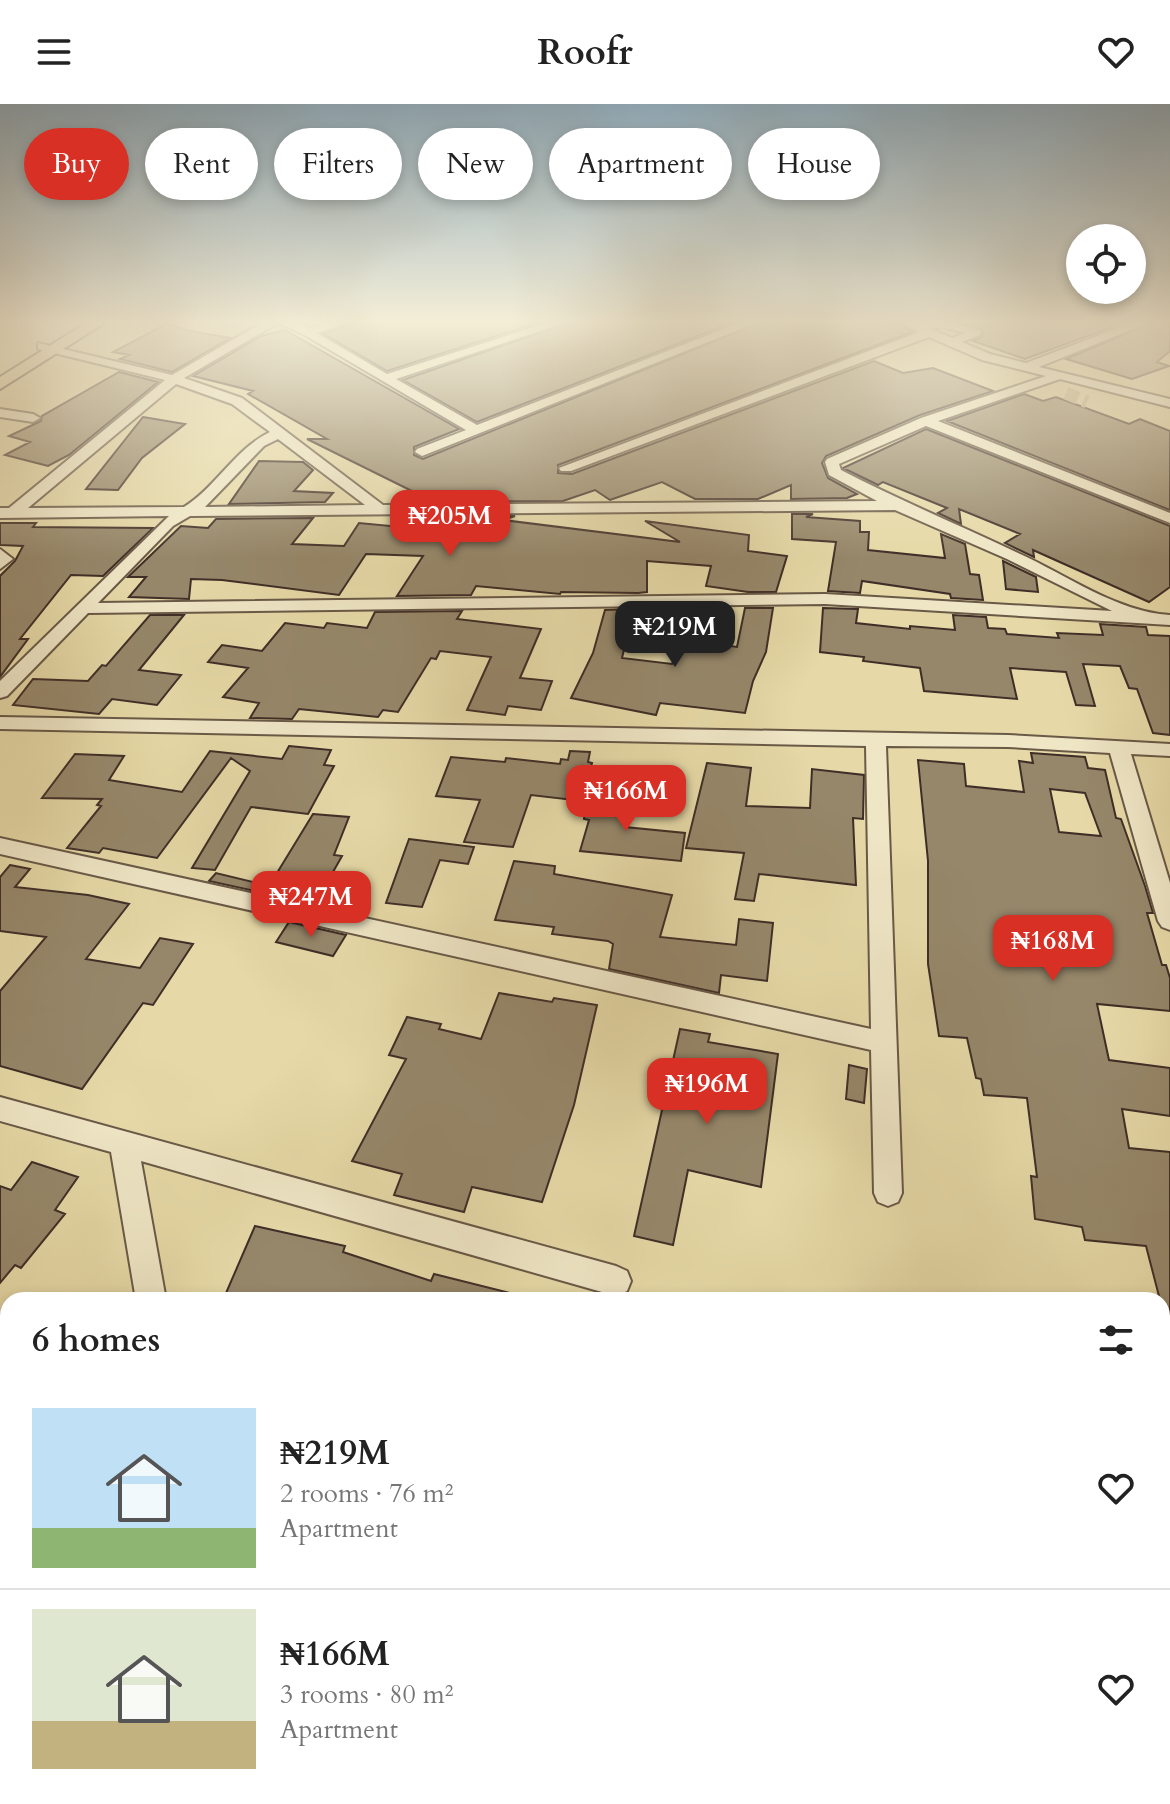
<!DOCTYPE html>
<html lang="en">
<head>
<meta charset="utf-8">
<style>
  body { margin:0; font-family:Cardo,serif; background:#f2f2f2; color:#222; height:100vh; display:flex; flex-direction:column; font-size:30px; white-space:nowrap }
  * { box-sizing:border-box; margin:0 }
  p { font-size:26px; color:#767676 }
  .icon { flex:none; width:44px; height:44px; fill:none; stroke:currentColor; stroke-width:2; stroke-linecap:round; stroke-linejoin:round }
  .map { position:relative; flex:1; overflow:hidden }
  .side { position:absolute; left:0px; top:1188px; width:1170px; height:512px; display:flex; flex-direction:column; background:#fff; border-radius:24px 24px 0 0; box-shadow:0 4px 12px #0003 }
  .side>* { flex:none }
  .hud { position:absolute; left:24px; top:24px; width:1122px; height:72px; display:flex; gap:16px }
  .controls { position:absolute; left:1066px; top:120px; display:grid; gap:16px }
  .controls a { display:grid; place-items:center; width:80px; height:80px; border-radius:50%; background:#fff; box-shadow:0 4px 12px #0003; font-size:40px }
  .price { position:absolute; translate:-50% -68px; padding:0 18px; border-radius:16px; background:#d93025; color:#fff; font-size:26px; line-height:52px; filter:drop-shadow(0 2px 4px #0008) }
  .price::after { content:''; position:absolute; left:50%; top:48px; width:24px; height:18px; margin-left:-12px; background:inherit; clip-path:polygon(0 0,100% 0,50% 100%) }
  .price.current { background:#222; color:#fff }
  ul { padding:0; list-style:none }
  li { display:flex; align-items:center; gap:24px; height:200px; padding:0 32px }
  li+li { border-top:2px solid #e0e0e0 }
  li span { display:grid; place-items:center; flex:none; width:224px; height:160px; border-radius:0px; color:#555 }
  li>.icon { margin-inline-start:auto }
  span .icon { width:96px; height:96px; fill:#fffc; stroke-width:1 }
  li b { font-size:34px }
  h2 { display:flex; justify-content:space-between; align-items:center; height:96px; padding:0 32px; font-size:34px }
  .chip { padding:0 28px; border-radius:36px; background:#fff; box-shadow:0 4px 12px #0003; font-size:28px; line-height:72px }
  .chip.current { background:#d93025; color:#fff }
  header { display:flex; justify-content:space-between; align-items:center; height:104px; padding:0 32px; background:#fff; font-size:36px; font-weight:700 }
  .map>svg:first-child { display:block }
  .building { fill:#96876a; stroke:#3f2e27; stroke-width:2; fill-rule:evenodd }
  .lines { fill:none; stroke-linecap:round; stroke-linejoin:round }
  .minor-tunnel { stroke:#c5b78d; stroke-width:13; stroke-dasharray:13 6; stroke-linecap:butt }
  .minor-casing { stroke:#695947; stroke-width:4 }
  .major-casing { stroke:#3f2e27; stroke-width:4 }
  .minor { fill:#efe6c6; fill-rule:evenodd }
  .major { fill:#e6d9a7; fill-rule:evenodd }
</style>
</head>
<body>
<header><svg class="icon" aria-label="menu" viewBox="0 0 24 24"><path d="M4 6h16M4 12h16M4 18h16"/></svg>Roofr<svg class="icon" aria-label="heart" viewBox="0 0 24 24"><path d="M12 20l-8-8c-3-5 5-10 8-4 3-6 11-1 8 4z"/></svg></header>
<div class="map">
<svg width="1170" height="1700" viewBox="0 0 1170 1700">
  <rect width="100%" height="100%" fill="#e6d9a7"/>
  <filter id="stains"><feTurbulence type="fractalNoise" baseFrequency=".0025" numOctaves="4"/><feColorMatrix values="0 0 0 0 .2 0 0 0 0 .09 0 0 0 0 .02 0 0 0 .5 -.17"/></filter>
  <radialGradient id="worn" r=".72"><stop offset=".6" stop-color="#630" stop-opacity="0"/><stop offset="1" stop-color="#630" stop-opacity=".3"/></radialGradient>
  <path class="building" d="M361,216H546L387,267L324,230Z
    M576,216H739L477,318L403,276Z
    M766,216H892L912,228L558,361V369L572,370L874,257L903,269L933,264L993,287L920,311L826,352L822,359L828,374L857,390L847,394L791,395V381L758,395H695L662,378L610,396L595,386L563,397L411,398L400,392L424,393L307,335H327L248,290L253,287L193,272L261,232L285,226L459,325L414,343V351L423,355Z
    M966,216H1131L1025,255L973,237L982,233L983,227L961,218Z
    M1158,216H1170V247L1157,258L1169,262L1132,275L1066,255Z
    M166,220L191,227L230,234L172,268L120,255L129,251L113,248Z
    M119,268L158,278L69,351L48,362L5,351L30,338L9,332L41,317L42,312Z
    M1024,290L1043,297L1056,293L1129,320L1140,315L1170,327V406L947,317Z
    M143,313L185,320L142,354L118,386L86,385Z
    M926,325L1170,422V483L1149,498L1033,446L1034,453L1005,439L1020,430L959,405L961,420L938,409L947,404L883,378L878,381L843,364Z
    M259,357L303,358L313,366L294,387L333,389L325,398L229,400Z
    M792,410H813L806,413L860,417V428H869L868,446L945,454L941,430L965,440L970,470L979,471L983,496L951,494L950,490L862,477L860,489L828,487L836,438L792,435Z
    M515,412L503,416L680,438L645,417L749,431L748,447L787,452L776,488H748L706,482L711,462L647,457V488L638,489L561,488L560,490L476,482L471,491L397,492L423,452L366,450L339,491L222,476L191,475L189,495L129,493L146,473H128L181,422L208,424L216,415L313,414L292,440L344,442L359,419L485,431L445,413Z
    M0,419H36L33,423L153,424L103,472L71,471L20,535H28L0,573V472L15,457L23,442L0,441Z
    M1003,457L1036,473L1038,488L1006,485Z
    M745,504H773L766,548L753,577L745,609L660,599L656,611L571,594L593,549L605,506L634,505L622,554L672,560L681,535L737,543Z
    M823,504L858,505L856,519L910,525V522L955,526L953,511L986,513L988,524L1005,525L1007,530L1059,534L1057,529L1103,531L1100,520L1146,523L1148,531L1170,532V631L1153,629L1137,585L1129,584L1120,562L1083,560L1095,602L1076,601L1066,568L1010,564L1017,595L924,587L920,564L863,557L864,553L820,548Z
    M462,507L457,515L541,525L520,574L552,577L541,606L508,602L505,611L467,606L491,553L440,547L436,555L431,554L398,608L383,606L378,613L299,605L292,615L250,614L259,599L223,593L248,564L208,558L222,541L262,547L285,519L324,524L327,519L367,524L375,508Z
    M150,511H184L139,566L181,571L157,601L112,595L99,610L13,601L33,575L88,577L102,561L106,562Z
    M289,642L331,646L324,661L334,662L308,710L251,703L215,766L192,764L250,667L231,654L157,754L103,744L99,749L67,744L101,702L97,701L102,695L42,694L75,650L124,652L109,676L182,688L210,647L282,655Z
    M570,647L590,648L588,658L592,659L582,697L531,691L513,743L464,738L480,696L436,692L451,653L505,658L506,654L560,660L561,655L568,656Z
    M1031,649L1085,653L1088,664L1105,666L1116,714L1121,715L1145,782L1153,809H1147L1162,861H1166L1170,874V907L1097,900L1109,956L1170,964V1012L1122,1005L1129,1044L1170,1048V1210H1163L1162,1196H1160L1146,1142L1085,1136L1082,1123L1035,1115L1031,1072L1037,1073L1027,994L984,991L981,975L976,974L967,934L939,932L928,860V757L918,656L964,660L966,682L1024,688L1019,657L1033,659ZM1050,685L1085,689L1101,732L1059,728Z
    M707,659L751,664L746,702L810,704L812,665L864,671L863,715L853,714L856,781L759,770L754,797L735,795L744,749L686,744Z
    M587,693L628,695L625,723L685,729L681,757L580,747L589,716L584,715Z
    M313,710L349,713L334,751L342,752L320,791L364,801L359,810L209,777L216,769L269,782Z
    M409,735L474,743L468,760L440,756L422,803L386,799Z
    M514,757L555,762L554,770L672,791L660,833L736,841L739,815L773,819L767,877L721,871L719,889L609,865L613,840L608,837L552,830L554,823L495,816Z
    M10,761L30,765L15,783L88,791L129,800L86,855L140,864L160,834L193,840L153,901L143,899L82,985L0,962V887L46,833L0,827V773Z
    M289,818L346,831L333,852L276,838Z
    M499,889L552,898L554,894L597,901L574,1001L542,1098L472,1083L464,1108L394,1091L402,1070L352,1057L406,955L389,951L407,913L441,920L439,925L481,935Z
    M680,925L710,930L708,938L778,950L761,1083L688,1066L673,1141L634,1132Z
    M849,961L867,965L864,999L846,995Z
    M32,1058L78,1073L55,1106L65,1110L21,1164L15,1161L0,1179V1082L11,1086Z
    M255,1122L345,1142L343,1148L431,1177L434,1170L510,1189V1196H223Z"/>
  <g class="lines">
    <path class="minor-tunnel" d="M1066,289L1087,298"/>
    <defs>
      <path id="minor" d="M267,216H289L308,224L339,216H358L317,229L387,270L556,216H573L396,275L477,321L747,216H763L422,352L415,348L417,345L466,326L303,230L278,219L184,274L242,294L383,401L877,397L829,371L825,358L827,355L921,314L1046,272L982,256L929,233L571,367H561L559,364L919,228L895,216H910L920,220L945,216L980,227V231L962,238L990,250L1026,259L1139,216H1155L1039,263L1170,295V303L1060,275L938,317L1170,409V419L926,322L839,360L841,366C899,396 959,421 1018,449C1067,471 1117,508 1170,511V521L825,500L88,509L7,592L0,594V577L169,412L0,414V404H9L165,276L38,245V239L172,271ZM943,223L965,229L952,234L931,225ZM176,280L232,300L270,328C235,345 216,383 184,403L28,404ZM278,335L365,401L205,403L264,342ZM895,406L1007,455L1112,507L825,490L98,499L173,422L190,412Z
        M0,305L33,310L40,314L33,318L0,313Z
        M0,445L13,455L0,465Z
        M0,613L1008,631L1170,640V652L1131,650L1170,779V826L1162,823L1158,817L1110,649L1008,643L886,642L902,1089L898,1098L888,1102L878,1098L874,1089L871,946L0,750V734L871,925L866,642L0,625Z
        M0,993L616,1162L627,1167L631,1177L627,1187L616,1192L141,1057L166,1196H136L111,1048L0,1017Z
        M1170,1349V1385L1162,1388V1352Z
        M0,1484L8,1488V1526L0,1522Z
        M216,1692H256L258,1700H218Z
        M593,1692H643L640,1700H590Z"/>
      <path id="major" d="M91,216H109L0,285V273Z"/>
    </defs>
    <use href="#minor" class="minor-casing"/>
    <use href="#major" class="major-casing"/>
    <use href="#minor" class="minor"/>
    <use href="#major" class="major"/>
  </g>
  <linearGradient id="sky" x2="0" y2="1"><stop stop-color="#90acbc"/><stop offset="0.48" stop-color="#f4eed7"/><stop offset="1" stop-color="#f4eed7" stop-opacity="0"/></linearGradient>
  <rect width="1170" height="454" fill="url(#sky)"/>
  <rect width="100%" height="100%" filter="url(#stains)"/>
  <rect width="100%" height="100%" fill="url(#worn)"/>
</svg>
<div class="controls">
<a><svg class="icon" aria-label="locate" viewBox="0 0 24 24"><circle cx="12" cy="12" r="6"/><path d="M12 2v4M12 18v4M2 12h4M18 12h4"/></svg></a>
</div>
<b class="price" style="left:450px;top:454px">₦205M</b>
<b class="price current" style="left:675px;top:565px">₦219M</b>
<b class="price" style="left:626px;top:729px">₦166M</b>
<b class="price" style="left:311px;top:835px">₦247M</b>
<b class="price" style="left:1053px;top:879px">₦168M</b>
<b class="price" style="left:707px;top:1022px">₦196M</b>
<div class="hud">
<a class="chip current">Buy</a>
<a class="chip">Rent</a>
<a class="chip">Filters</a>
<a class="chip">New</a>
<a class="chip">Apartment</a>
<a class="chip">House</a>
</div>
<section class="side">
<h2>6 homes<svg class="icon" aria-label="filters" viewBox="0 0 24 24"><path d="M4 7h16M4 17h16"/><circle cx="9" cy="7" r="2"/><circle cx="15" cy="17" r="2"/></svg></h2>
<ul>
<li><span style="background:linear-gradient(#bfe0f5 75%,#8fb573 0)"><svg class="icon" aria-label="home" viewBox="0 0 24 24"><path d="M3 11l9-7 9 7M6 9v11h12V9"/></svg></span><div><b>₦219M</b><p>2 rooms · 76 m²</p><p>Apartment</p></div><svg class="icon" aria-label="heart" viewBox="0 0 24 24"><path d="M12 20l-8-8c-3-5 5-10 8-4 3-6 11-1 8 4z"/></svg></li>
<li><span style="background:linear-gradient(#dfe7d0 70%,#c2b280 0)"><svg class="icon" aria-label="home" viewBox="0 0 24 24"><path d="M3 11l9-7 9 7M6 9v11h12V9"/></svg></span><div><b>₦166M</b><p>3 rooms · 80 m²</p><p>Apartment</p></div><svg class="icon" aria-label="heart" viewBox="0 0 24 24"><path d="M12 20l-8-8c-3-5 5-10 8-4 3-6 11-1 8 4z"/></svg></li>
</ul>
</section>
</div>
</body>
</html>
